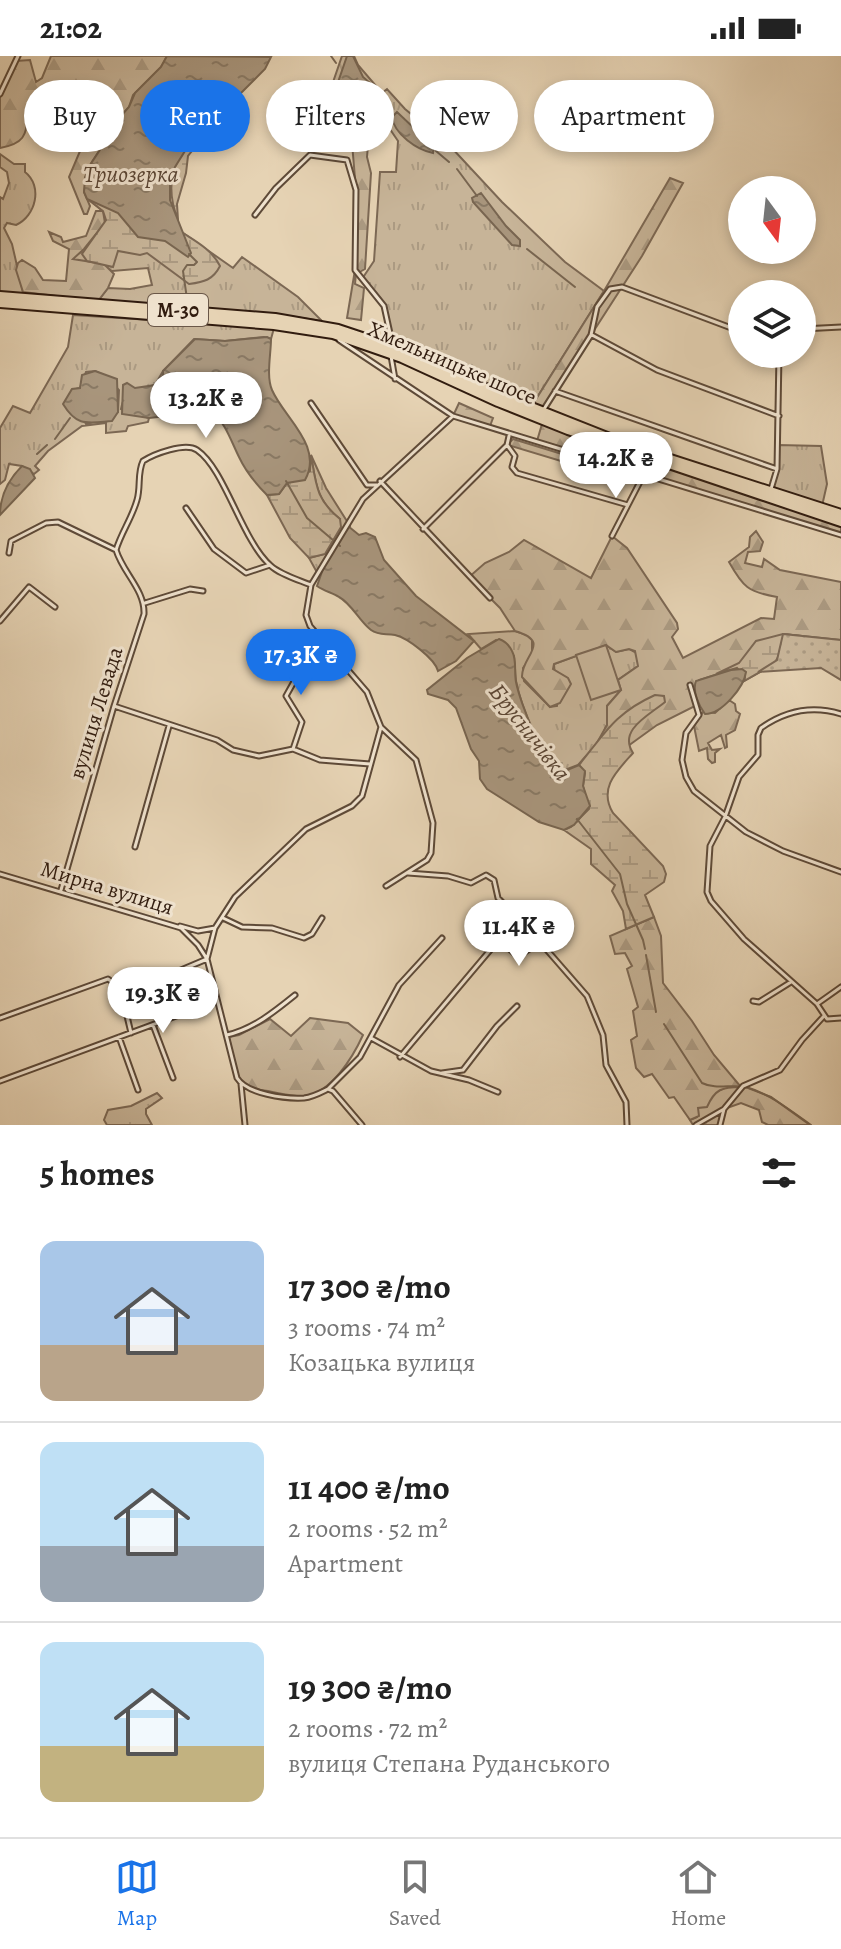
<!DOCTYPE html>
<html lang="en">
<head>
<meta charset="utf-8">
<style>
  body { margin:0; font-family:Alegreya,serif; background:#f2f2f2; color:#222; height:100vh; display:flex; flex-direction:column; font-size:30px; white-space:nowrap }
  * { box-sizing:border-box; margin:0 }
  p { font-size:26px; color:#767676 }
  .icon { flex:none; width:44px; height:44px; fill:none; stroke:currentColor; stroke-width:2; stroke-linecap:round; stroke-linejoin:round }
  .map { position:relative; height:1069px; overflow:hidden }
  .panel { display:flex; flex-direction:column; background:#fff; flex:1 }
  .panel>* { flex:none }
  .banner { position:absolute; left:24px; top:24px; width:794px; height:72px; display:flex; gap:16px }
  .needle { width:52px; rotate:165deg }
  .controls { position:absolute; left:728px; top:120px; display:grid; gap:16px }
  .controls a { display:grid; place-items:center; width:88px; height:88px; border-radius:50%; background:#fff; box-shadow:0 4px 12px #0003; font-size:40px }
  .price { position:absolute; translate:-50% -68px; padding:0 18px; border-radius:28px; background:#fff; color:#222; font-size:26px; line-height:52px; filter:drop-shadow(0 2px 4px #0008) }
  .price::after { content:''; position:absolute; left:50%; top:48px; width:24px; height:18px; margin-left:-12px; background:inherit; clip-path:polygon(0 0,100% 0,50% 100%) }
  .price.current { background:#1a73e8; color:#fff }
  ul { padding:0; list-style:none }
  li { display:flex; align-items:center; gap:24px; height:200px; padding:0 40px }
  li+li { border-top:2px solid #e0e0e0 }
  li span { display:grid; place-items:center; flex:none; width:224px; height:160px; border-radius:16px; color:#555 }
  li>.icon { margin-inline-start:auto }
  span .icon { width:96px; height:96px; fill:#fffc; stroke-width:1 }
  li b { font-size:34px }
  h2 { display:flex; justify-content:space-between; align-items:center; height:96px; padding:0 40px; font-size:34px }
  .tag { padding:0 28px; border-radius:36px; background:#fff; box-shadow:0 4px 12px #0003; font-size:28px; line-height:72px }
  .tag.current { background:#1a73e8; color:#fff }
  .status { display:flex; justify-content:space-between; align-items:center; height:56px; padding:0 40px; background:#fff; direction:ltr }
  .status svg { height:22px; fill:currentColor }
  .tab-bar { display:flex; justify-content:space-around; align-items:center; height:112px; border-top:2px solid #e0e0e0; background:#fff; font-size:22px; color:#767676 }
  .tab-bar a { display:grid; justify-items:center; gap:4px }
  .tab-bar .current { color:#1a73e8 }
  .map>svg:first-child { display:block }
  .grass { fill:url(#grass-tufts); stroke:#7c6854; stroke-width:2; fill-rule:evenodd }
  .forest { fill:url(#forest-firs); stroke:#7c6854; stroke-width:2 }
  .wetland { fill:url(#wetland-marsh); stroke:#7c6854; stroke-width:2 }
  .park { fill:url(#park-dots); stroke:#7c6854; stroke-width:2 }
  .pitch { fill:#c7b498; stroke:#7c6854; stroke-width:2 }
  .water { fill:url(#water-ripples); stroke:#786550; stroke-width:2 }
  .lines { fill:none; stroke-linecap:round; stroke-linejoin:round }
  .stream { stroke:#786550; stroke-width:2 }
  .street-casing { stroke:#5e4a38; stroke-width:7 }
  .highway-casing { stroke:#311c0f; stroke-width:12 }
  .street { stroke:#efe2ce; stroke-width:3 }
  .highway { stroke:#e6d3b4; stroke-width:8 }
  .labels { text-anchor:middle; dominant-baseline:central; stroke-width:6; stroke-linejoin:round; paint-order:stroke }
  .shield { fill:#efe2ce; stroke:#6a5748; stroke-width:2 }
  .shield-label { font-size:20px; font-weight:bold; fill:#311c0f }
  .street-label { font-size:22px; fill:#311c0f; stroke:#efe2ce }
  .water-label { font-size:24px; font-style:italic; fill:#5b4635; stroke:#efe2ce }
</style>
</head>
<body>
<div class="status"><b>21:02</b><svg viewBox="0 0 49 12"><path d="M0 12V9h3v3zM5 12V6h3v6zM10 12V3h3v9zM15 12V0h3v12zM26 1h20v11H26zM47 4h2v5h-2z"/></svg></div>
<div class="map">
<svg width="841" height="1069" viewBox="0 0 841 1069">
  <defs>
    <pattern id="grass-tufts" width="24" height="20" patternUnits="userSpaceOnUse" patternTransform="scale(2)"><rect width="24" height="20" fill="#c7b498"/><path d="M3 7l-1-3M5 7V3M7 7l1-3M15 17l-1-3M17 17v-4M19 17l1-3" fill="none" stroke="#ab9a82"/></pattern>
    <pattern id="forest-firs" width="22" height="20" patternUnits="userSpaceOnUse" patternTransform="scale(2)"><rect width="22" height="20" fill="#c7b498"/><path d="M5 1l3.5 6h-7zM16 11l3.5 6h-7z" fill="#ab9a82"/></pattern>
    <pattern id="wetland-marsh" width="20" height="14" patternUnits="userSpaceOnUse" patternTransform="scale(2)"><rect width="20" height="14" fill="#c7b498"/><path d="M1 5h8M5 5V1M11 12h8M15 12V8" fill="none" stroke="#ab9a82"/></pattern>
    <pattern id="park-dots" width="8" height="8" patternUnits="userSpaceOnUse" patternTransform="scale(2)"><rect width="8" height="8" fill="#c7b498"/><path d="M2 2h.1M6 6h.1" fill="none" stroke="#ab9a82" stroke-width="1.8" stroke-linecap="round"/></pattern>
    <pattern id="water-ripples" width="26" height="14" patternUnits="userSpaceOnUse" patternTransform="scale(2)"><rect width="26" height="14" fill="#a8957c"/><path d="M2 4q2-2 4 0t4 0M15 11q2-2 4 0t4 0" fill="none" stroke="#897964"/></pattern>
  </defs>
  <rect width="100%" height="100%" fill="#e6d3b4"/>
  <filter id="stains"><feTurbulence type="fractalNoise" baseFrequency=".0025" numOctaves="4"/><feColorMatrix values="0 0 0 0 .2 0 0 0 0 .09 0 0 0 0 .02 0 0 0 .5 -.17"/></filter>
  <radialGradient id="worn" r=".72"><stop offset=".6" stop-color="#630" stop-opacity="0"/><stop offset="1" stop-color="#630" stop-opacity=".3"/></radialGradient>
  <path class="grass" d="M342,0H354L358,9L382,37L387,33L405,53L450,90L502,146L565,206L604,235L533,348L392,285L384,250L362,223L374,205L380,116H396L398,85L381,60L333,42L331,32Z
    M0,98L14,108H25V116C43,130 36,160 16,169L7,167L4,172L12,188L23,236L98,245L108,232L130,233L152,229L148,212L112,215L98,207L73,204V201L81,196L105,157L93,147L189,193L183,177L233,212L242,201L298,241L322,265L275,258L0,238V141L3,143L9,127L7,116L0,111Z
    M73,259L274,272L271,283L264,281L225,285L194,283L163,315L155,329C138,334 125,330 121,353L149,362L148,366L128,370L126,375L106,377V367L82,370L48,395L35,410L39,414L34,418L22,410L9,408L5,424L0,428V372L13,350L30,357L68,291ZM95,315L106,320L119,334L118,356L106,366L96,365L86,368L72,334L80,332L86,316Z
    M778,389L821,390L827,428L822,450L771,434L777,413Z
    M311,399L326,432L350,470L319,520L309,502L325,498L340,463C316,444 316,428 311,399Z
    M515,575L527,579L532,584V599L523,612L524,625L550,651L557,650L554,608L606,589L616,596L629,593L638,598V610L618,624L621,634L607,650V669L599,685L578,709L562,715C542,707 520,646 516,625C515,617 515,608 514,600L496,584L481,593L468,578Z
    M727,1031H741L724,1053L720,1069H693L690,1064L697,1061L698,1052L713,1037Z
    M157,1037L162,1042L146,1053V1058L152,1069H107L104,1064L108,1054L131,1050Z"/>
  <path class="forest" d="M51,0H167L161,11L133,39L129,51L112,70L109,80L90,109L84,136L90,150L87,158H84L69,121L89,74L50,55L28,58C27,80 23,88 0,92V38L16,5L30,4L36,26L42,22Z
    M359,55L366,57L370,66L367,101L371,117L365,213L356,218L355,228L364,232L361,264L347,262L355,214L356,134L352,87L354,58Z
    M670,122L683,127L642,200L544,352L533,348L604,235Z
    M96,155H103L105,167L84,193L73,203L104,208L114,218L108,232L98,245L23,236L16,214L18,207L22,204L35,212L43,224L66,225L69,193L53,185L49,176L61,181L63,186L86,180Z
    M459,347L493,362L490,370L537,385L542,368L646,405L841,468V479L453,360Z
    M513,383L624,417L626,420L624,424L511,390L509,387Z
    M756,475L763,486L760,495L748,496L745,507L762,511L764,503L780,514L841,526V584L784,578L769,611L744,625L746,621L737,612L699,624L694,631L699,648L657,669L628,690L598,685L607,669V650L621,634L618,624L638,610L635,595L629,593L616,596L606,589L554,608L553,613L568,622L571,628L560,647L550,651L522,621C521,600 553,586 515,575L500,552L469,521L485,507L509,496L524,484L591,522L612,480L627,492L677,567L678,573L672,581L683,602L761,562L774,563L777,541C748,536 743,531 729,506L749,491L750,481Z
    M729,644L735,648L736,655L740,658L735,674L726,679L727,691L725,692L721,679L708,687L712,694L720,693L715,697V706L712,707L708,703L707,692L699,695L694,670L703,656L715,657Z
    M654,861L661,880L663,927L692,965L714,999L741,1031C722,1031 715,1033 707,1051L698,1052L699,1060L690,1064L674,1041L669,1042L652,1018L644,1021L636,1012L631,984L637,980L633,955L638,951L627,913L632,910L625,897L615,898L610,880Z
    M310,962L348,967L363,979C353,1001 331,1037 305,1040C293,1041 279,1037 268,1035C258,1034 246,1032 240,1023C233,1013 232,994 229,981L239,979L270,963L291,980Z
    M743,1030L771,1041L810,1069H768L762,1066L759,1054L741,1047L724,1053Z"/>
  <path class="wetland" d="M222,56V67L208,75L188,100L186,117L177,148L178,164C158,114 185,86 222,56Z
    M86,138L185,187L183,177C197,186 212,194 220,210C213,224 204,226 189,228L147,197L140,199L118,195L113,211L87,205L82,198L106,164L103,155L90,145Z
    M311,399C316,428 316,444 340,463L341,471L325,498L309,502L290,482L267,439L279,438L287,427L310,415Z
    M783,578L801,580L780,598L774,608L744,625L745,621L737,612L716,618L739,607L756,585Z
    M655,639L664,640L665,646C648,660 618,674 633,697C617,715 598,732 613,757L663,810L666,818L664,826L645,839L654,861L626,873L623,855L612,835L615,829L591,808V793L564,774L571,771L589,753L583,730L585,717L579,709C605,677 615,657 655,639Z"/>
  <path class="park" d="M783,578L841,584V624L821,612L758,616L777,604Z"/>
  <path class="pitch" d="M606,589L621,634L591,644L576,599Z"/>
  <path class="water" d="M167,0L271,1L265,13L222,56L195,79L175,111L170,127V144L191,197L188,201L165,185L138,181L118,157L87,143L84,136L85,121L92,106L109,80L112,70L129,51L135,37L161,11Z
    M347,0H353L363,21L379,35L371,48L340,40L335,35Z
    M397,56L434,91L433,97C417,94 394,78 392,61Z
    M481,137L506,170L520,184V190L512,189L473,146L472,142Z
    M267,281L271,283C271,298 266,320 272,334C284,362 324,390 305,424L287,427L279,438L267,439C256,428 246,416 239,401C231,385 226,368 212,355L149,362L122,358L123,329L127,327L135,332L155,329L163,319V315L195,283L225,285Z
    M95,315L117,323L118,356L112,365C87,367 77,371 63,348L72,333L80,332L82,319Z
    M22,410L30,413L35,422L0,459C0,440 9,423 22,410Z
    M348,470L359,479L366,477L375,481L384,504L416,540L474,585L456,605L438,615C435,603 408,582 395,579C386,577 379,580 371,574C359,565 352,548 339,541C333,537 324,535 317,530L324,510Z
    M499,583C505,585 509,589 512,595C517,604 514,616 516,626C520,646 544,712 565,715L579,709L585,715L583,730L590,750L574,769L564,774L539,766L487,733L480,723L479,705L471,693L456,652L448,644L428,638L427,634L467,602Z
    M742,613L746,616C744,631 722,658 705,658C699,650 692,635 696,625L731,614Z"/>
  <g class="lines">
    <path class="stream" d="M331,0L336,7
      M373,42L391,56
      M436,95L449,106
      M457,113L477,140
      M527,193L575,231
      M187,243L183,215L187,209H194L197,206L189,198
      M55,383L70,362
      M37,398L47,389
      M286,425L307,462L340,490
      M577,763L620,818L627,848L643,884L645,893
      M646,899L656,956
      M664,968L702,1027C716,1034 731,1028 746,1031C770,1038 790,1054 811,1069"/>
    <defs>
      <path id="street" d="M0,38L18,0
        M255,159L276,132L310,99L347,104L356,134L355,214L384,250L393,291
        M802,273L841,271
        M592,279L657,314L779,360
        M339,284L453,360L841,479
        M391,300L395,323
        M555,335L777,413
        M311,347L367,429H377
        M544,353L591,279L597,251L610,233L622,231L742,276
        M507,389L515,400L512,411L517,417L628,449
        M380,425L490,542
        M771,433L777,413L779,298
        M186,452L214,493L246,517L270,509
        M423,473L507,389L509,380
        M612,480L643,420
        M116,494C121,477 132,462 137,444C141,431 137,417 143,405C154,398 185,386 197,394C225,413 242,485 271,510C281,519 299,524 311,529
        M9,497L11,485L46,467L58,466L116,494
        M145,547L190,533L203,535
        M0,565L29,531L55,551
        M255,607L267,588L307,587
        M690,629L699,659L686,677L682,704L686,721L694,735L746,776L783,795L841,816
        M114,650L217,684L233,694L259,700L293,693L320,704L370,708
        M841,658C812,649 785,655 761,672L758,679V699L739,721L725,761L710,790L707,836L711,845L744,883L817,948L827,963L841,962
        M381,671L416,704L433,767L431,797L427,804L386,830
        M293,693L302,666L286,640L306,604L307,587L316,577
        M135,791L169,670
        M408,817L448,820L471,827L486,819L494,824L498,842L533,878L587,940L603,979L606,1009L626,1046L627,1069
        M0,818L181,872L198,889L207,903L237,1022C247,1038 285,1043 304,1042C313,1041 320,1037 328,1033L333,1035L362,1069
        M61,834L114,650L144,558C145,534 123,517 116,494
        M223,862L242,871L272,872L304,882L312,878L322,862
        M180,870L198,875L215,872
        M753,945L759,946L791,926
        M817,948L841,931
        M0,962L108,923L115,928L121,939
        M153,969L173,1022
        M131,977L122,939L207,903L215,872L235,841L306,773L352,750L362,740L381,671L367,636L310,570L306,559L311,529L363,443L453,360
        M227,979C253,973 274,956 295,939
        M119,981L138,1034
        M371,982L431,1015L469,1024L498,1036
        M400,1001L497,886H502L515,898L520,899L540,886
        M442,1017L463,1014L497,970L517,950
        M0,1025L187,956
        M241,1028L245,1069
        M328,1033L360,1001L399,929L442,882
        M696,1069L724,1053
        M720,1069L724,1053L743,1030L780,1014L802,984L824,960"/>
      <path id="highway" d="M0,240L275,262L338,273L404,295L501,339L630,390L841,458
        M0,247L274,269L333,278L402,302L498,346L568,374L841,466"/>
    </defs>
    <use href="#street" class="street-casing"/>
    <use href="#highway" class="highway-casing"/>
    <use href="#street" class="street"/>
    <use href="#highway" class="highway"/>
  </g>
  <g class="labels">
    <rect class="shield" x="148" y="238" width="60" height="32" rx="6"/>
    <g class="shield-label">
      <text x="178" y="254">М-30</text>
    </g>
    <g class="street-label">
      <text transform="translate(452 307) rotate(23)">Хмельницьке шосе</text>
      <text transform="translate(96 657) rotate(-73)">вулиця Левада</text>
      <text transform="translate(107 832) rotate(17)">Мирна вулиця</text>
    </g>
    <g class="water-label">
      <text x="131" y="118">Триозерка</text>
      <text transform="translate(530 676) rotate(52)">Брусничівка</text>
    </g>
  </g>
  <rect width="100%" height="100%" filter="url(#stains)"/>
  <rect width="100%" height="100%" fill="url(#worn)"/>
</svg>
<div class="controls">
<a><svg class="needle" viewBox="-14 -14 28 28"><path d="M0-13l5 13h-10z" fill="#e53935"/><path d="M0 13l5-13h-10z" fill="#767676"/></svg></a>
<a><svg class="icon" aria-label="layers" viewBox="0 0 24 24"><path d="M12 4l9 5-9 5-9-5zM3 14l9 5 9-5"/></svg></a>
</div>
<b class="price" style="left:206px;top:384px">13.2K ₴</b>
<b class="price" style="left:616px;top:444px">14.2K ₴</b>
<b class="price current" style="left:301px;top:641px">17.3K ₴</b>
<b class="price" style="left:519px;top:912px">11.4K ₴</b>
<b class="price" style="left:163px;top:979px">19.3K ₴</b>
<div class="banner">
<a class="tag">Buy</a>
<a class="tag current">Rent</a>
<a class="tag">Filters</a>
<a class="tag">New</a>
<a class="tag">Apartment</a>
</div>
</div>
<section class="panel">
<h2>5 homes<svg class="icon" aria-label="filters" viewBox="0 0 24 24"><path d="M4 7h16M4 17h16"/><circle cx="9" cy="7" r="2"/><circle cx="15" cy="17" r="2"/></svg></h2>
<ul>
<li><span style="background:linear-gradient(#a9c7e8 65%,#b9a48a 0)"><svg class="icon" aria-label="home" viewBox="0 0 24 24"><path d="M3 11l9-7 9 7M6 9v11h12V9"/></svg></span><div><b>17 300 ₴/mo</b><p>3 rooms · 74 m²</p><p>Козацька вулиця</p></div></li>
<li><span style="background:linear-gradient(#bfe0f5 65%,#9aa5b1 0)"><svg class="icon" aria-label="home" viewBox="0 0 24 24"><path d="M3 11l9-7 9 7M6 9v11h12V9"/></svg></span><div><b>11 400 ₴/mo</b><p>2 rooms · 52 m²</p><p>Apartment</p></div></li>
<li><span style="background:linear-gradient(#bfe0f5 65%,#c2b280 0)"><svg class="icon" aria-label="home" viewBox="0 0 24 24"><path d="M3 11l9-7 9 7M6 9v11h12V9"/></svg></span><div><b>19 300 ₴/mo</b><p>2 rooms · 72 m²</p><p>вулиця Степана Руданського</p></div></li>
</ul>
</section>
<nav class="tab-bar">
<a class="current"><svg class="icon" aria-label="map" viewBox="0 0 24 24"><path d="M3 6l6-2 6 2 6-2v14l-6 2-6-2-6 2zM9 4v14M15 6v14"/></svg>Map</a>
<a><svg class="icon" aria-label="saved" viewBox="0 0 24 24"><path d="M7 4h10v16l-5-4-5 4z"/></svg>Saved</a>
<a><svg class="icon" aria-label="home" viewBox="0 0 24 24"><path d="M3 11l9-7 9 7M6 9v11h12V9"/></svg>Home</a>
</nav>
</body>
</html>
